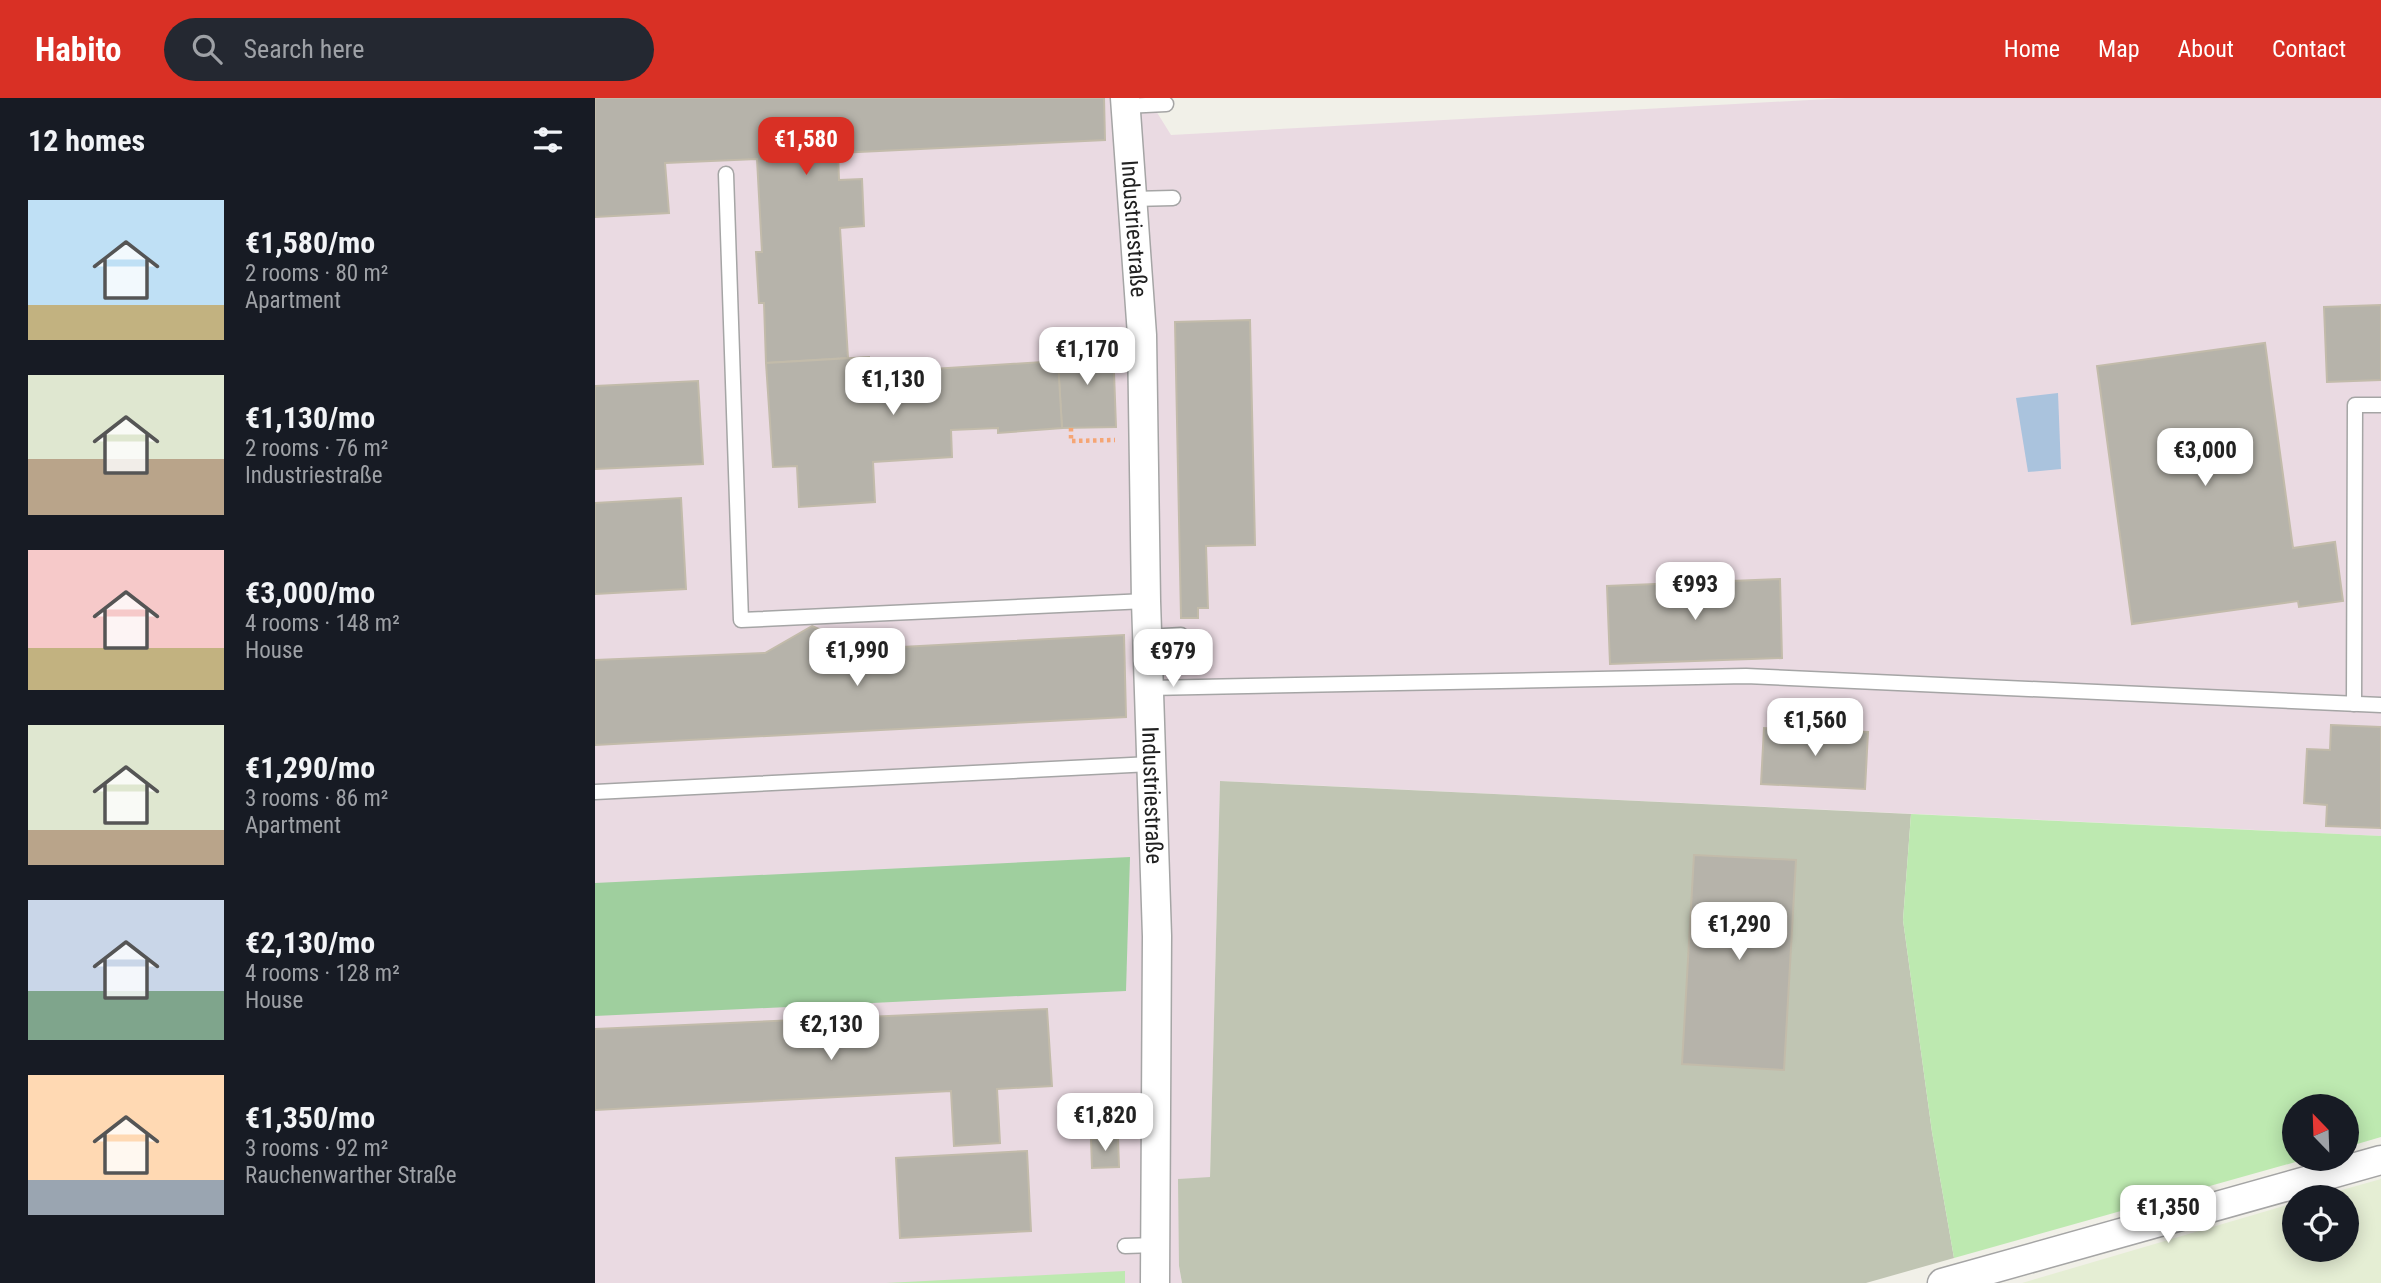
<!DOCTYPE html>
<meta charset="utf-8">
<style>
:root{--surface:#171b24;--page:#242831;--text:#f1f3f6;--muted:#9ea1a6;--accent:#d93025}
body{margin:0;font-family:"Roboto Condensed",sans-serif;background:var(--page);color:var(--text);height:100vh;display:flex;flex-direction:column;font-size:26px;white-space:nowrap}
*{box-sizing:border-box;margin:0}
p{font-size:23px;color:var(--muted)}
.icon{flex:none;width:38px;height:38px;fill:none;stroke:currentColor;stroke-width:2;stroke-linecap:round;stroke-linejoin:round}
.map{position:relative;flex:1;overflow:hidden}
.sheet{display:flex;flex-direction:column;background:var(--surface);width:595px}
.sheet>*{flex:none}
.needle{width:46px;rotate:337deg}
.tools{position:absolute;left:1687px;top:996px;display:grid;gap:14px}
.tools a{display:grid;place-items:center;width:77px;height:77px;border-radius:50%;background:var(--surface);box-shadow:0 4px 18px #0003;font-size:35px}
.price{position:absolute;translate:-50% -60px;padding:0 16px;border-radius:14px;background:#fff;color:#222;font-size:23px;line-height:46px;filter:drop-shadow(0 2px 4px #0008)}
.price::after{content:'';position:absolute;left:50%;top:42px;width:21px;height:16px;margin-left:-10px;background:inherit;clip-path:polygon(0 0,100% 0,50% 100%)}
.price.current{background:var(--accent);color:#fff}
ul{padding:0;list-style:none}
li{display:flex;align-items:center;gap:21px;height:175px;padding:0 28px}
li span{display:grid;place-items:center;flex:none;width:196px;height:140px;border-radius:0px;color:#555}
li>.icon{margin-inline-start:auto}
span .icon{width:84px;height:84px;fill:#fffc;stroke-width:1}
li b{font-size:30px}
h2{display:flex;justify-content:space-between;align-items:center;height:84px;padding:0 28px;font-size:30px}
header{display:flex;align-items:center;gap:42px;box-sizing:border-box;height:98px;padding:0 35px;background:var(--accent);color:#fff}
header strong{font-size:33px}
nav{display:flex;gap:38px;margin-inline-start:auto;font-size:24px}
.search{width:490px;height:63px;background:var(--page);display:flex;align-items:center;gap:18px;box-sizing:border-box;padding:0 24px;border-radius:38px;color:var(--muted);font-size:26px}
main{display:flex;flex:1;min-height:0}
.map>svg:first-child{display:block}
</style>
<header>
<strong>Habito</strong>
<div class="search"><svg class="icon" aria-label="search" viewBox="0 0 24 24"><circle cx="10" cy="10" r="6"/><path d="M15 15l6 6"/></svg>Search here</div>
<nav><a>Home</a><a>Map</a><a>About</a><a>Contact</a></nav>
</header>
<main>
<section class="sheet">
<h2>12 homes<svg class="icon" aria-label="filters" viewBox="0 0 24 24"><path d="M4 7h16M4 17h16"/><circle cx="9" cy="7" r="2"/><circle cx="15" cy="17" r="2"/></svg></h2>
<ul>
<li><span style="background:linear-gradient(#bfe0f5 75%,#c2b280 0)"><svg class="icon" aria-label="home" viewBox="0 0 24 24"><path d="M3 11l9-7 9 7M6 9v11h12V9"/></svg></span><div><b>€1,580/mo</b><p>2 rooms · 80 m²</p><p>Apartment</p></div></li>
<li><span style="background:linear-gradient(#dfe7d0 60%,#b9a48a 0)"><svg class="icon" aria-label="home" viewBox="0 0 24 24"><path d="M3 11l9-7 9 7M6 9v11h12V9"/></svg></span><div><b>€1,130/mo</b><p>2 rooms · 76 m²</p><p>Industriestraße</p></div></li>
<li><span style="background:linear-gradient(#f6c9c9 70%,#c2b280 0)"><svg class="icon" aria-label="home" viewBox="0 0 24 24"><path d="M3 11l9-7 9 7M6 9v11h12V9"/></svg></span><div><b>€3,000/mo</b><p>4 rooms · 148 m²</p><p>House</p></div></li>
<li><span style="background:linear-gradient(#dfe7d0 75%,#b9a48a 0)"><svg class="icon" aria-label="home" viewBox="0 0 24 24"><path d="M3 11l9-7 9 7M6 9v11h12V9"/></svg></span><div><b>€1,290/mo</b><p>3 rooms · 86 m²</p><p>Apartment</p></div></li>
<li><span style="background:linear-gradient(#c9d6e8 65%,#7fa58c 0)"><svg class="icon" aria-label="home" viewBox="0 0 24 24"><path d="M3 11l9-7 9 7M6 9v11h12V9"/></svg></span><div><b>€2,130/mo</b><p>4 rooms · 128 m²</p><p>House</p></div></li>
<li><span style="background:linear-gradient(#ffd9b3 75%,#9aa5b1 0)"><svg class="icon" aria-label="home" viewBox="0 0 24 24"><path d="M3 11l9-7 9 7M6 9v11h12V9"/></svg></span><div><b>€1,350/mo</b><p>3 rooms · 92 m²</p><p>Rauchenwarther Straße</p></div></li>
</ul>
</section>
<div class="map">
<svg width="1786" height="1185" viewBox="0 0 1786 1185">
<rect width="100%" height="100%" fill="#f1f0e8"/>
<path fill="#eadae2" d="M 0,0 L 553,0 L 576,37 L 1251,0 L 1786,0 L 1786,738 L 625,683 L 615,1080 L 584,1081 L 584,1168 L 587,1185 L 0,1185 Z"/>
<path fill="#c0c5b3" d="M 625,683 L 1316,716 L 1308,822 L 1337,1034 L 1359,1160 L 1271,1185 L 587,1185 L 584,1168 L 583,1081 L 615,1079 Z"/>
<path fill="#e5eed4" d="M 1786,1081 L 1786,1185 L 1427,1185 L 1699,1105 L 1699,1152 L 1752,1152 L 1752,1099 L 1722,1099 Z"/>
<g fill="#bde9b0">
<path d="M 1316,716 L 1786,738 L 1786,1039 L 1752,1049 L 1752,1008 L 1699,1008 L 1699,1060 L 1711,1061 L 1359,1160 L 1337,1034 L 1308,822 Z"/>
<path d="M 530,1173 L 530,1185 L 291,1185 Z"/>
</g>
<path fill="#9fcf9e" d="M 535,759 L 531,893 L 0,918 L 0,785 Z"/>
<path fill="#aac3dd" d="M 1463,295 L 1466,371 L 1433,374 L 1421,300 Z"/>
<g fill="#b6b3aa" stroke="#c2bbaa" stroke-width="2">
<path d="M 0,0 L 509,0 L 510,42 L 243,55 L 244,82 L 267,81 L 269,128 L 245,130 L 253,260 L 171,265 L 169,205 L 164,205 L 161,154 L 167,154 L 162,61 L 70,65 L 74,115 L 0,119 Z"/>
<path d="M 1786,207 L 1786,282 L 1732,284 L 1729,209 Z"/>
<path d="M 655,222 L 660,447 L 611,448 L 613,510 L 603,510 L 603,520 L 586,520 L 580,224 Z"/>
<path d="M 1670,245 L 1698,450 L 1740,444 L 1748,503 L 1704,509 L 1703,503 L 1537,526 L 1502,268 Z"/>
<path d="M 518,247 L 521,329 L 467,330 L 462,250 Z"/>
<path d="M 274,259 L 275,275 L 463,263 L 467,330 L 403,335 L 403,330 L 356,332 L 357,359 L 278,364 L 280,404 L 204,409 L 202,368 L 178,369 L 171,265 Z"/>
<path d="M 103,283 L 108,366 L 0,371 L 0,288 Z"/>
<path d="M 86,400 L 91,491 L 0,496 L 0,405 Z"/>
<path d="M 1185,481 L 1187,560 L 1015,566 L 1012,488 Z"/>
<path d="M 217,528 L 269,551 L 529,537 L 531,619 L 0,647 L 0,562 L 170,555 Z"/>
<path d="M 1223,627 L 1239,627 L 1244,633 L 1273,634 L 1270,691 L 1166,686 L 1169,630 L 1218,633 Z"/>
<path d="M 1736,627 L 1786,629 L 1786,730 L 1731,728 L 1732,707 L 1709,705 L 1712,651 L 1735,652 Z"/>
<path d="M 1099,757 L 1201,762 L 1189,972 L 1087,966 Z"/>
<path d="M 452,911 L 457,988 L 402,991 L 405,1045 L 359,1048 L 356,993 L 0,1012 L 0,931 Z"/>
<path d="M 523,1040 L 524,1069 L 497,1070 L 496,1041 Z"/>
<path d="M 432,1053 L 436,1133 L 305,1140 L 301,1060 Z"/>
</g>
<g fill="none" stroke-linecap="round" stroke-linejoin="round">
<defs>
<g id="lane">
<path d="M 530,8 L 571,6"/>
<path d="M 131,76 L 146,522 L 551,503"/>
<path d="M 537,101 L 578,100"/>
<path d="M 552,539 L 586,537"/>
<path d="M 554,590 L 1151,578 L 1786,607"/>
<path d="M 1759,606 L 1760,307 L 1786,307"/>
<path d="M 0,694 L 556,666"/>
<path d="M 531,1009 L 561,1008"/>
<path d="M 530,1148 L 560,1147"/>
</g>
<g id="street">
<path id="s1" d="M 530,0 L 547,237 L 551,503 L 562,838 L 560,1185"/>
<path d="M 1347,1185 L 1786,1062"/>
</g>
</defs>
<use href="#lane" stroke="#a5a5a5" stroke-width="17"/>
<use href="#street" stroke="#a5a5a5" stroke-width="31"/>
<path stroke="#f5a574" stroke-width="4.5" stroke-dasharray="3.5 3.5" stroke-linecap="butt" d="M 476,330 L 476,343 L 520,342"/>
<use href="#lane" stroke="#fff" stroke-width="14"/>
<use href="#street" stroke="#fff" stroke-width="28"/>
</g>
<g text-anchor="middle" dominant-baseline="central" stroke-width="7" stroke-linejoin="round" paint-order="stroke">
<g font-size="23" fill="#212121" stroke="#fff">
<text stroke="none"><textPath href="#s1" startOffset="131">Industriestraße</textPath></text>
<text stroke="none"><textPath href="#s1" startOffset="698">Industriestraße</textPath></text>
</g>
</g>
</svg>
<div class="tools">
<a><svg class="needle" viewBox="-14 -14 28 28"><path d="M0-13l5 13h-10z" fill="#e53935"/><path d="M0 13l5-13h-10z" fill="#9ea1a6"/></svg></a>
<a><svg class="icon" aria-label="locate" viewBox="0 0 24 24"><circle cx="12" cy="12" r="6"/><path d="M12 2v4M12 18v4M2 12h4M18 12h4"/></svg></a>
</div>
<b class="price current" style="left:211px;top:79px">€1,580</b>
<b class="price" style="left:492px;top:289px">€1,170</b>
<b class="price" style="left:298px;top:319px">€1,130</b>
<b class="price" style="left:1610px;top:390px">€3,000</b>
<b class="price" style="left:1100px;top:524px">€993</b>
<b class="price" style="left:262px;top:590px">€1,990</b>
<b class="price" style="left:578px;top:591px">€979</b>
<b class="price" style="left:1220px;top:660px">€1,560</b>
<b class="price" style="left:1144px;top:864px">€1,290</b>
<b class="price" style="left:236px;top:964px">€2,130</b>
<b class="price" style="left:510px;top:1055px">€1,820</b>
<b class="price" style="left:1573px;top:1147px">€1,350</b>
</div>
</main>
